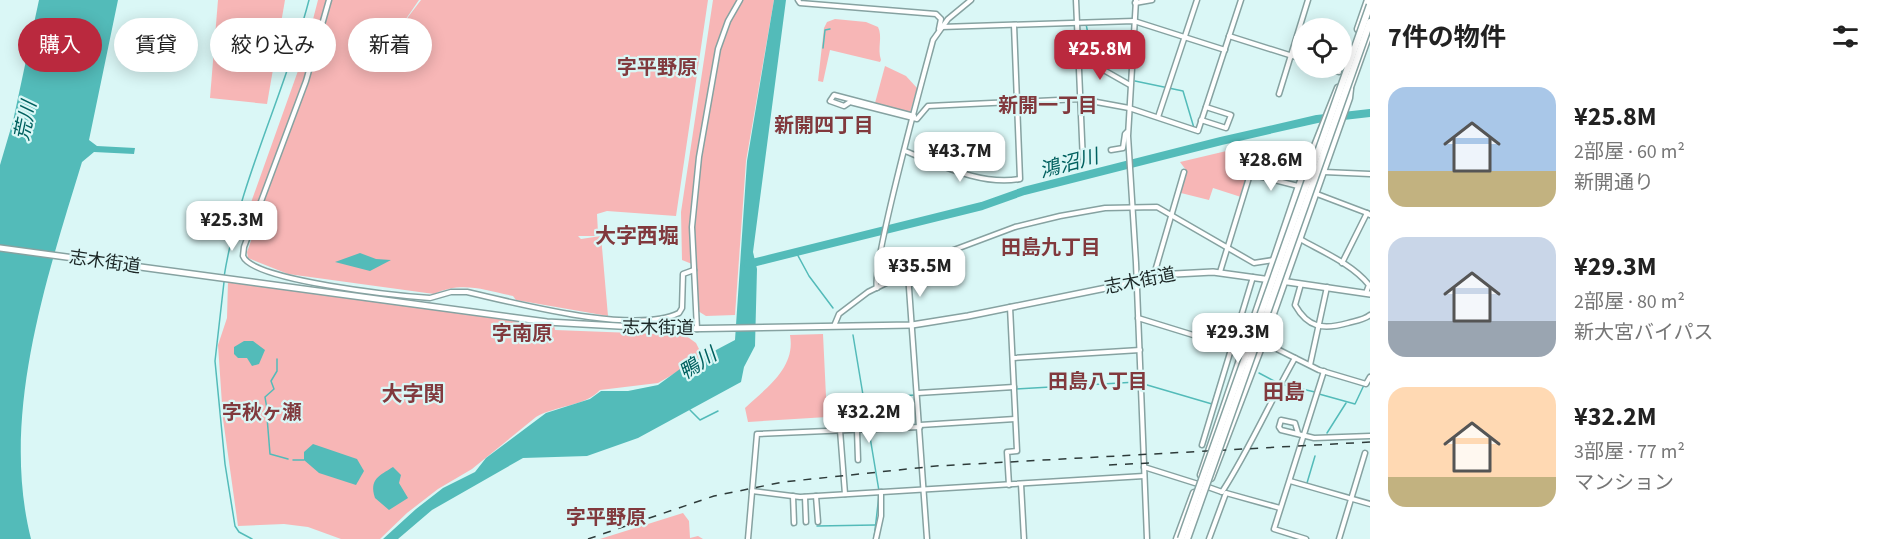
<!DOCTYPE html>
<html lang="ja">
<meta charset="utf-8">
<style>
:root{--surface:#fff;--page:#f2f2f2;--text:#222;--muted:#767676;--accent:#ba293e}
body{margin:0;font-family:"Source Sans 3","Noto Sans JP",sans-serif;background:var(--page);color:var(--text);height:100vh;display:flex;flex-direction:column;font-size:22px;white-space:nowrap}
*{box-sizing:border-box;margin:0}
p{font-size:20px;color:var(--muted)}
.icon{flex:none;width:33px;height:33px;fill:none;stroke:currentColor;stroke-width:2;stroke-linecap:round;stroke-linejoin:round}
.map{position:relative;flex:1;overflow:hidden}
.drawer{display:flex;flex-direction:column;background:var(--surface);width:510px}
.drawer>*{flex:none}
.banner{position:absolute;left:18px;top:18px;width:570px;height:54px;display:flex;gap:12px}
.tools{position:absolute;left:1292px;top:18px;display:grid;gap:12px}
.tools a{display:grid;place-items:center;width:60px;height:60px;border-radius:50%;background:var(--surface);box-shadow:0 3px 15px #0003;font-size:30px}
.price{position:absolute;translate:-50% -51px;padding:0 14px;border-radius:12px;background:#fff;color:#222;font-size:20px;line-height:39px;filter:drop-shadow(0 2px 3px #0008)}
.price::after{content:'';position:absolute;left:50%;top:36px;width:18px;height:14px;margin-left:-9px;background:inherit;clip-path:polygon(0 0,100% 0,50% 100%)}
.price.selected{background:var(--accent);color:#fff}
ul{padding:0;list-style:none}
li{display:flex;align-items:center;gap:18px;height:150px;padding:0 18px}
li span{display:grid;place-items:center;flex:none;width:168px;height:120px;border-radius:18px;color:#555}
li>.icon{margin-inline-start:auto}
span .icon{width:72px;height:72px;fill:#fffc;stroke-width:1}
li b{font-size:26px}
h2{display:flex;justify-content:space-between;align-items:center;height:72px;padding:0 18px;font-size:26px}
.tag{padding:0 21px;border-radius:27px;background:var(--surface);box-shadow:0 3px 15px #0003;font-size:21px;line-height:54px}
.tag.selected{background:var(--accent);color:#fff}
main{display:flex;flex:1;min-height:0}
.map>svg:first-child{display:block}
</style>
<main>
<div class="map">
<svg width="1370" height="539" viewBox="0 0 1370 539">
<rect width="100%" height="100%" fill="#daf7f6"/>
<g fill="#f7b6b6">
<path d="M 218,0 L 285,0 L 267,104 L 210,98 Z"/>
<path d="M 318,0 L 419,0 L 399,29 L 421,0 L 708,0 L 676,216 L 607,211 L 597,214 L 598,233 L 594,236 L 578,236 L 581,239 L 601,236 L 608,316 L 516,300 L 513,296 C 484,290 462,281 434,294 L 288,274 L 248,258 L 247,252 L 260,216 L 248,211 L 304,54 Z"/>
<path d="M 713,0 L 774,0 L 746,161 L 735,315 L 706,316 L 698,311 L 697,266 L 682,260 L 681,212 Z"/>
<path d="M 835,19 L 866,22 L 878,27 C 883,37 877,48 881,60 L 880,62 L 830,50 L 823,82 L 818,81 L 824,28 L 827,22 Z"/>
<path d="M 885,66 L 906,76 L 917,88 L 910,113 L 875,103 Z"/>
<path d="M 1256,144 L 1241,197 L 1213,188 L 1209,200 L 1181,193 L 1186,170 L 1180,162 Z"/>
<path d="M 228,281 L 554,325 L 555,330 L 685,335 L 696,343 L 703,357 L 658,383 L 600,390 C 586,406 554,406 536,417 L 472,469 L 438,489 L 407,513 L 380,539 L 341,539 L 308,527 L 284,524 L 238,526 L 223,419 L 218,345 L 227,318 Z"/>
<path d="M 823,334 L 827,417 L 748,422 L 745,408 C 766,388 796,368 790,335 Z"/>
<path d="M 683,513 L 689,521 L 690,538 L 698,536 L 703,539 L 600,539 Z"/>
</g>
<g fill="#53bbb9">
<path d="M 39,0 L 118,0 L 89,140 L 97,146 L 135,148 L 134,154 L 94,152 L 82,162 C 46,280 0,416 31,539 L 0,539 L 0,165 L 13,121 Z"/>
<path d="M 774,0 L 786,0 L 753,252 L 757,269 L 755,346 L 744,367 L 741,382 L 638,438 L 587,456 L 523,458 L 432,510 L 398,539 L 383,539 L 416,509 L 443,488 L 475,472 L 486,458 L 546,413 L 590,399 L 601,391 L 628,391 L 658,385 L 680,369 L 735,340 L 747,161 Z"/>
<path d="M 360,253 L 376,259 L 391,260 L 370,271 L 335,262 Z"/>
<path d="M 244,341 L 253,341 L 265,350 L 259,364 L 252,366 L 247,358 L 238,358 L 234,354 L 234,347 Z"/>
<path d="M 313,444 L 357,459 L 364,471 L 356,485 L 319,473 L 304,460 L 304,452 Z"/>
<path d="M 393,467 L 401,475 L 399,483 L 408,498 L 389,510 L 375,498 C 369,479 379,476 393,467 Z"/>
</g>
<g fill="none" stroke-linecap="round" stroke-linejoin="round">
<g stroke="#53bbb9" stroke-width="1.5">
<path d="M 1086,24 L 1094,63"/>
<path d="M 823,48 L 825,30 L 830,29"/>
<path d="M 1135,81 L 1183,91 L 1194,128"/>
<path d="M 1197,144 L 1198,147"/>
<path d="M 796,252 L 809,276 L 833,308"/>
<path d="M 224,277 C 239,182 285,93 309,0"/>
<path d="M 224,282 L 215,361 L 225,464 L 235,526 L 239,532 L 252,539"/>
<path d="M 853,335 L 879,491"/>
<path d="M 1259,373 L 1280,384 L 1315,392"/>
<path d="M 1319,394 L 1355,404 L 1364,385"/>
<path d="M 864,398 L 1137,382 L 1212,404 L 1229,350"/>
<path d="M 267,409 L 265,397 L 274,389 L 271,381 L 277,371 L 277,359"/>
<path d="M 690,410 L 700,420 L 718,411"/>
<path d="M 267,417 L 270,454 L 288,459"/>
<path d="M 1327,433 L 1346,403"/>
<path d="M 293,460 L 304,460"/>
<path d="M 1307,483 L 1315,456"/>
<path d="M 817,526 L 875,525"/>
<path d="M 874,539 L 879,495"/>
</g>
<path stroke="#53bbb9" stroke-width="8" d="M 748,264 L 982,206 L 1024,191 L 1221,141 L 1317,119 L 1370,113"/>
<defs>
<g id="minor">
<path d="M 329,0 L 306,81 L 244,247 L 243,256 C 252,281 401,296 430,298 L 451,292 L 467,292 C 516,303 634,335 679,313 L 682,308 L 683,274 L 694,270"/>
<path d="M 798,0 L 800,3 L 936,14 L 941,19 L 939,29"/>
<path d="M 1076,0 L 1083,162"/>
<path d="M 1136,0 L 1128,136 L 1136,263 L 1147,539"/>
<path d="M 1135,3 L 1152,0"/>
<path d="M 941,27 L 1134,21 L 1225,50"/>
<path d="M 1229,36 L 1302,59"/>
<path d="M 1079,56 L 1130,85"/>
<path d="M 1327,68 L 1339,72"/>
<path d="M 1279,94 L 1308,0"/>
<path d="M 914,116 L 834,95 L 830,101 L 844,106 L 850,102 L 917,119 L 928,106 L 1080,99 L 1129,108 L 1198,131 L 1241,0"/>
<path d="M 1158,117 L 1197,0"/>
<path d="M 1201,120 L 1226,128 L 1231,115 L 1206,107"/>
<path d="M 1111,150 L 1123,148 L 1125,134 L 1127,132"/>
<path d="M 905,151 C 941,165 981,186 1020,179 L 1014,25"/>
<path d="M 1324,172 L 1370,174"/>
<path d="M 1250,174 L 1298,186"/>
<path d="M 1317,194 L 1367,213"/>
<path d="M 1300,239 C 1323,252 1352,264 1369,285 L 1366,293"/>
<path d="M 1342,263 L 1367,213 L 1370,215"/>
<path d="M 1220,272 L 1259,145"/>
<path d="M 908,274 L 927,539"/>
<path d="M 1153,278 L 1184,172"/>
<path d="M 1301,284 L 1295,305 C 1308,328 1323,330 1348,323 C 1355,321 1364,320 1370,315"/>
<path d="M 877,288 C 870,269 924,74 933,40 L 948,19 L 971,0"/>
<path d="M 1138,318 L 1232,347"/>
<path d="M 834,326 L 839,314 L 868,292 L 951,251 L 1015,227 L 1060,216 L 1105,208 L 1157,207 L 1254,263 L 1273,260"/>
<path d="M 697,329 L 692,227 L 699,157 L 718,49 L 728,21 L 740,0"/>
<path d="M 1263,342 L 1319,370 L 1366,384 L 1370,377"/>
<path d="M 1013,358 L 1140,350"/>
<path d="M 1310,365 L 1327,287"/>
<path d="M 918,393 L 1014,387"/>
<path d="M 920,425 L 1015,419"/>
<path d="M 840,430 L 845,494"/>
<path d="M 857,430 L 858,460"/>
<path d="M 1298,433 L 1295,423 L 1281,420 L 1279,427 L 1281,430 L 1314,438 L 1370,436"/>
<path d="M 1202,445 L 1253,277"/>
<path d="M 1144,467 L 1198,484"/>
<path d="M 1290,481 L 1370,504"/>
<path d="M 1021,484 L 1024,539"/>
<path d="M 1009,485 L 1007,452 L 1017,451 L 1010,307"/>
<path d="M 1208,487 L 1222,492"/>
<path d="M 752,491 L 800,497 L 1144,476"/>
<path d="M 1222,492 C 1249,450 1270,402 1295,358"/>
<path d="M 793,496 L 794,523"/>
<path d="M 816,496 L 818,522"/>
<path d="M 805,497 L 806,522"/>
<path d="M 748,539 L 757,434 L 920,427"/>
<path d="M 876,539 L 881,516 L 881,492"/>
<path d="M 1209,539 L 1226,493 L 1280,508"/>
<path d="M 1306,539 L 1274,529 L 1324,371"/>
<path d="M 1339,539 L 1365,453"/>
</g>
<g id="major">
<path d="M 0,248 L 547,322 L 672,329 L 912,325 L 968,316 L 1175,274 L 1213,272 L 1271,280"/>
<path d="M 1281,281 L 1370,294"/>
</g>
<g id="highway">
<path d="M 1358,29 L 1368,0"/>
<path d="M 1348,93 L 1370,31"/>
<path d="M 1201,475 L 1299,186 L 1338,88"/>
<path d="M 1211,478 L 1263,342 L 1349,98 L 1350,89"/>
<path d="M 1177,539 L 1194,493"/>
</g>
</defs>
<use href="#minor" stroke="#86a2a1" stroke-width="7"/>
<use href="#major" stroke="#86a2a1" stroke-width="8"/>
<use href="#highway" stroke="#86a2a1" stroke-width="9"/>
<use href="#minor" stroke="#fff" stroke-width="4"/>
<use href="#major" stroke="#fff" stroke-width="5"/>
<use href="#highway" stroke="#fff" stroke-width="6"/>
<g stroke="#2e3b3a" stroke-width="1.5" stroke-dasharray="8 8" stroke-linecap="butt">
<path d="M 1109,465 L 1151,463"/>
<path d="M 588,539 L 714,496 L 783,482 L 936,466 L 1370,442"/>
</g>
<defs>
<g id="highway-bridge">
<path d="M 1181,539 L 1370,5"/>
<path d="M 1187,539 L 1370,22"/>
</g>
</defs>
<use href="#highway-bridge" stroke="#86a2a1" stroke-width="9" stroke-linecap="butt"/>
<use href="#highway-bridge" stroke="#fff" stroke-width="6"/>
</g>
<g text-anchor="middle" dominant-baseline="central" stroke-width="4.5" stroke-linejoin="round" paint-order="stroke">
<g font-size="18" fill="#1b2625" stroke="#daf7f6">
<text transform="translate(105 262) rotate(8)">志木街道</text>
<text transform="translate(1140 281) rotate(-11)">志木街道</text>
<text transform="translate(658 328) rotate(1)">志木街道</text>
</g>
<g font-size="20" font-weight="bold" fill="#81393d" stroke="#daf7f6">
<text x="657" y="68">字平野原</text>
<text x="1048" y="106">新開一丁目</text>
<text x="824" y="126">新開四丁目</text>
<text x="1051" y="248">田島九丁目</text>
<text x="522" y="334">字南原</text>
<text x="1098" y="382">田島八丁目</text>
<text x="262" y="413">字秋ヶ瀬</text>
<text x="606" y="518">字平野原</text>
</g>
<g font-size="20" font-style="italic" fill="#01605f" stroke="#daf7f6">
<text transform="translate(26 121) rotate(-78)">荒川</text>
<text transform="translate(1069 164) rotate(-15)">鴻沼川</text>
<text transform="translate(698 364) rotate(-33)">鴨川</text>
</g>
<g font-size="21" font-weight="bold" fill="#81393d" stroke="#daf7f6">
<text x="637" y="236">大字西堀</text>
<text x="1284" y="392">田島</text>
<text x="413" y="394">大字関</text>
</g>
</g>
</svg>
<div class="tools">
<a><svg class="icon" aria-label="locate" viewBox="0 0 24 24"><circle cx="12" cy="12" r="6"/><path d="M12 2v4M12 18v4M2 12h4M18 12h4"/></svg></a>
</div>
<b class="price selected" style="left:1100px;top:81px">¥25.8M</b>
<b class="price" style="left:960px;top:183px">¥43.7M</b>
<b class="price" style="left:1271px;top:192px">¥28.6M</b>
<b class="price" style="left:232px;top:252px">¥25.3M</b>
<b class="price" style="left:920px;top:298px">¥35.5M</b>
<b class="price" style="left:1238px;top:364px">¥29.3M</b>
<b class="price" style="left:869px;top:444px">¥32.2M</b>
<div class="banner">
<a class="tag selected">購入</a>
<a class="tag">賃貸</a>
<a class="tag">絞り込み</a>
<a class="tag">新着</a>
</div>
</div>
<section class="drawer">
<h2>7件の物件<svg class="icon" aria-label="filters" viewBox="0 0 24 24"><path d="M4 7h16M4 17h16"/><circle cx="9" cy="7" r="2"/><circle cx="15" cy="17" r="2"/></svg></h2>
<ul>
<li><span style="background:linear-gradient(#a9c7e8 70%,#c2b280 0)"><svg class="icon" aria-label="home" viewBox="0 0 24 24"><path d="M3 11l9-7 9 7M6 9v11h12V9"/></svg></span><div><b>¥25.8M</b><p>2部屋 · 60 m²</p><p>新開通り</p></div></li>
<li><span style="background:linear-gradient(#c9d6e8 70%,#9aa5b1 0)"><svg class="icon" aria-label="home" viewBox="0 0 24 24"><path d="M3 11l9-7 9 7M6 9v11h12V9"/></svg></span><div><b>¥29.3M</b><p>2部屋 · 80 m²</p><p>新大宮バイパス</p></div></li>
<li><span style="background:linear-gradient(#ffd9b3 75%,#c2b280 0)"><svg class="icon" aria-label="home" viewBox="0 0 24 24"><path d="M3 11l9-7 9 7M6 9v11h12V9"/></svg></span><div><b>¥32.2M</b><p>3部屋 · 77 m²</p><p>マンション</p></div></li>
</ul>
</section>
</main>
